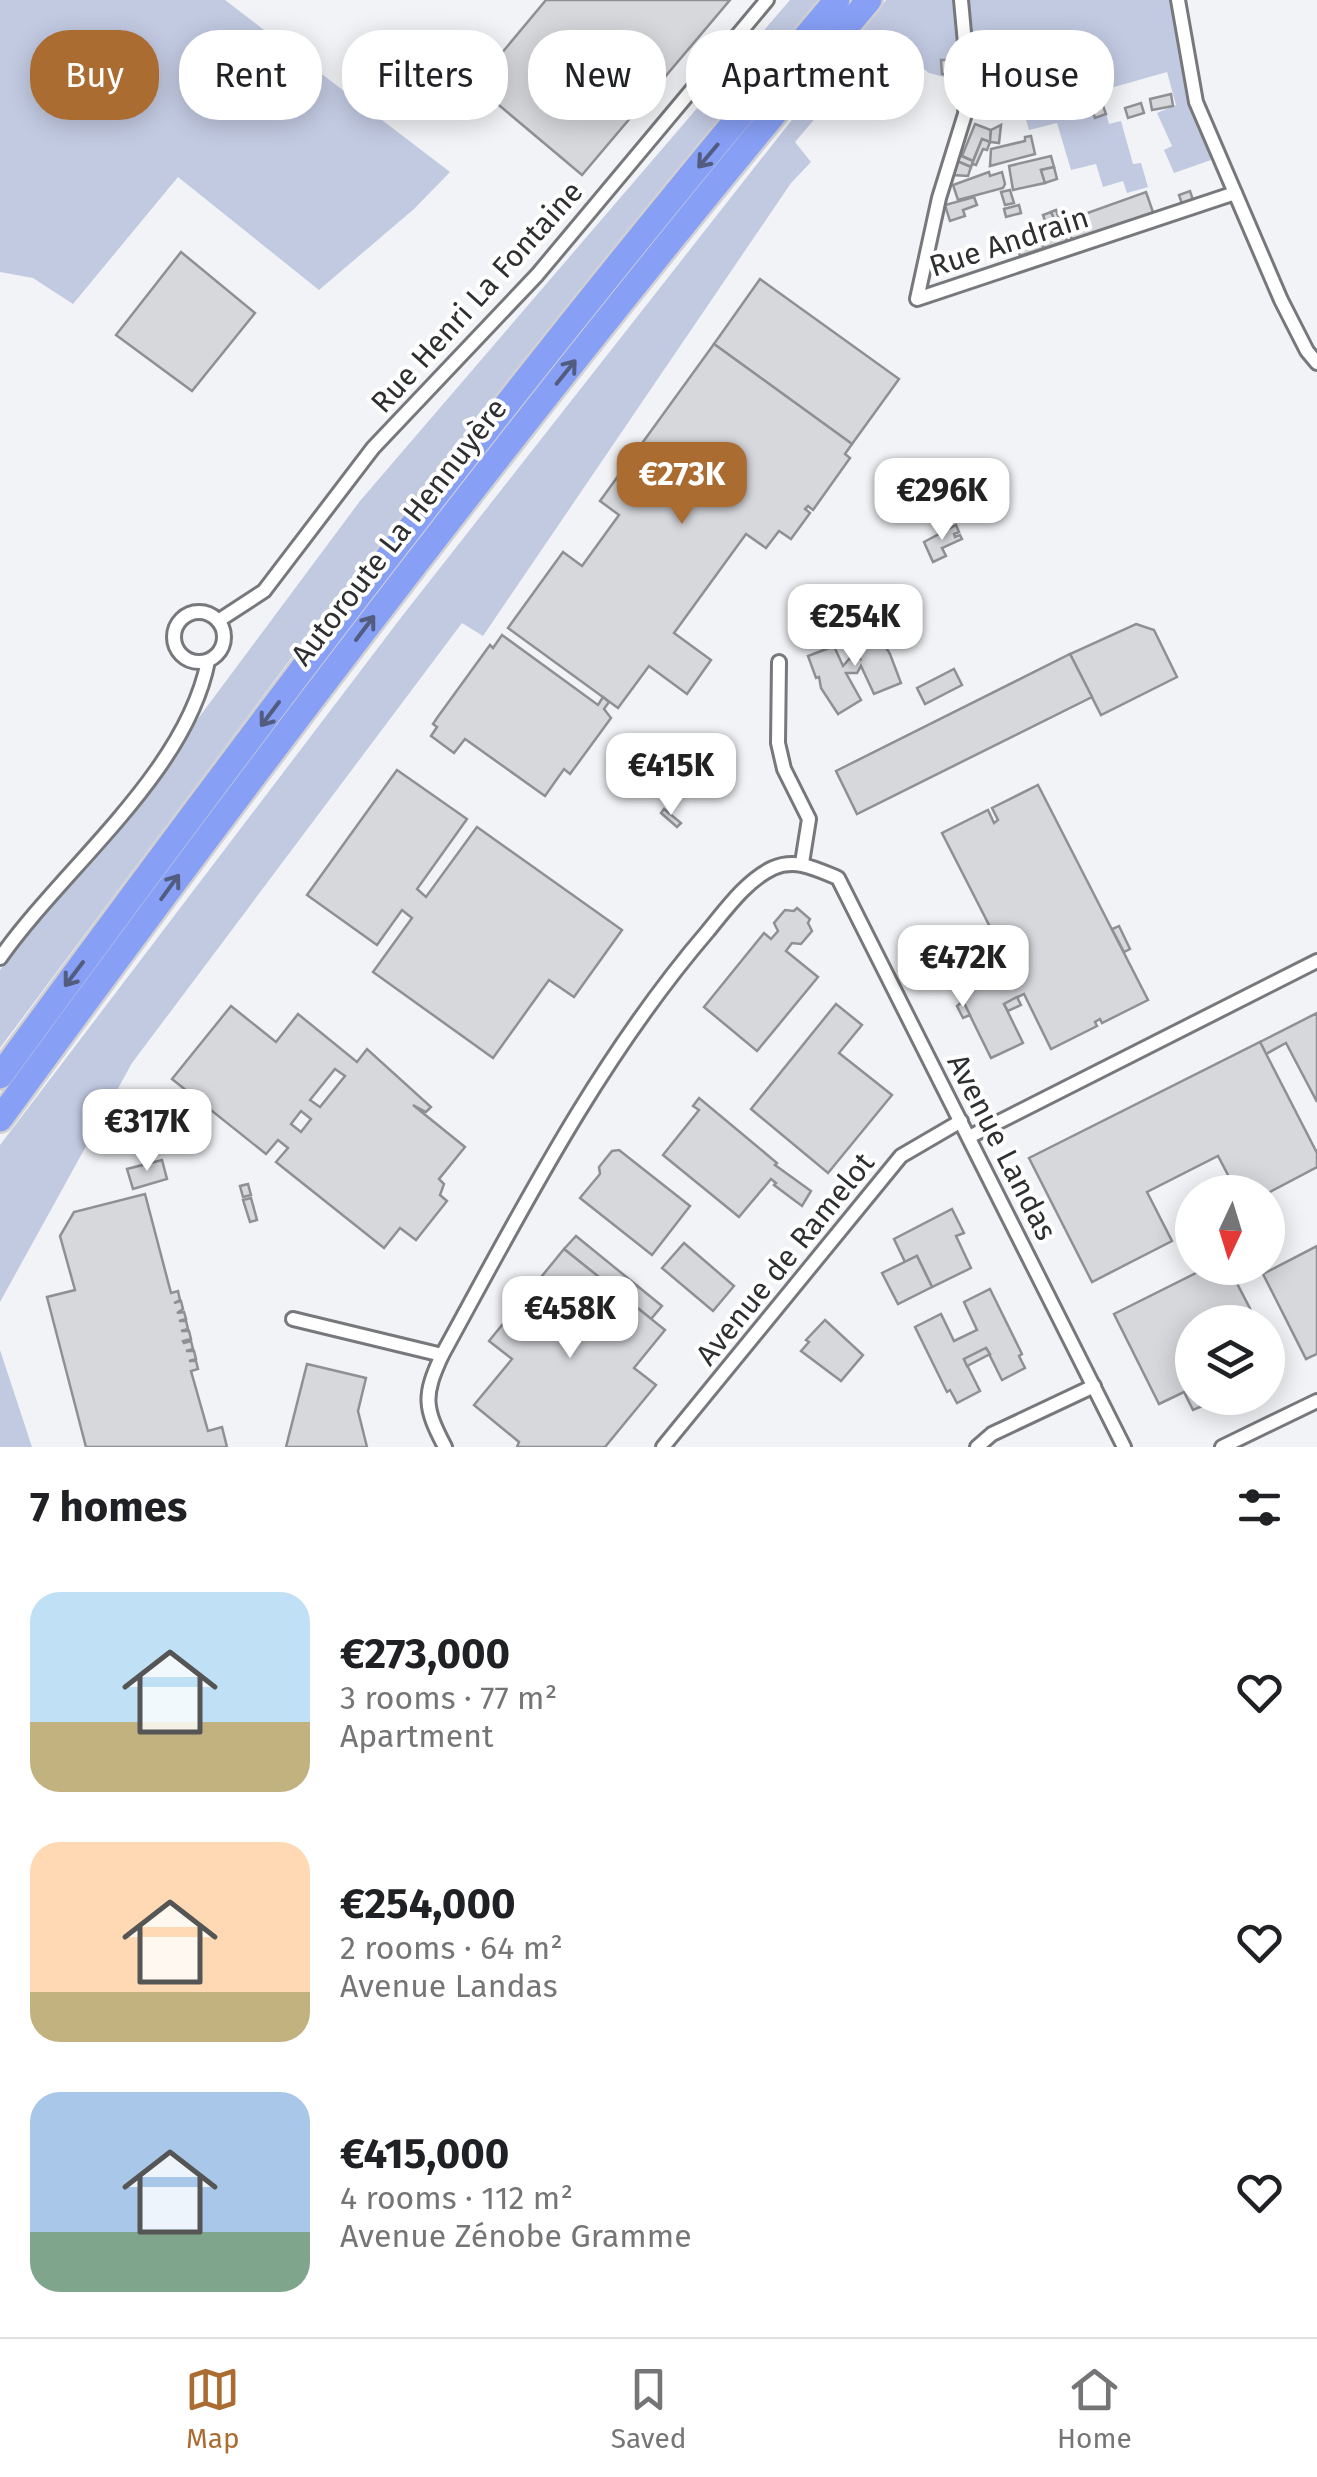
<!DOCTYPE html>
<meta charset="utf-8">
<style>
:root{--surface:#fff;--page:#f2f2f2;--text:#202124;--muted:#757577;--line:#e0e0e0;--accent:#ab6c32}
body{margin:0;font-family:"Fira Sans",sans-serif;background:var(--page);color:var(--text);height:100vh;display:flex;flex-direction:column;font-size:38px;white-space:nowrap}
*{box-sizing:border-box;margin:0}
p{font-size:32px;color:var(--muted)}
.icon{flex:none;width:55px;height:55px;fill:none;stroke:currentColor;stroke-width:2;stroke-linecap:round;stroke-linejoin:round}
.map{position:relative;height:1447px;overflow:hidden}
.panel{display:flex;flex-direction:column;background:var(--surface);flex:1}
.panel>*{flex:none}
.top-card{position:absolute;left:30px;top:30px;width:1258px;height:90px;display:flex;gap:20px}
.needle{width:65px;rotate:184deg}
.fabs{position:absolute;left:1175px;top:1175px;display:grid;gap:20px}
.fabs a{display:grid;place-items:center;width:110px;height:110px;border-radius:50%;background:var(--surface);box-shadow:0 5px 25px #0003;font-size:50px}
.price{position:absolute;translate:-50% -85px;padding:0 22px;border-radius:20px;background:#fff;color:#222;font-size:32px;line-height:65px;filter:drop-shadow(0 2px 5px #0008)}
.price::after{content:'';position:absolute;left:50%;top:60px;width:30px;height:22px;margin-left:-15px;background:inherit;clip-path:polygon(0 0,100% 0,50% 100%)}
.price.current{background:var(--accent);color:#fff}
ul{padding:0;list-style:none}
li{display:flex;align-items:center;gap:30px;height:250px;padding:0 30px}
li span{display:grid;place-items:center;flex:none;width:280px;height:200px;border-radius:30px;color:#555}
li>.icon{margin-inline-start:auto}
span .icon{width:120px;height:120px;fill:#fffc;stroke-width:1}
li b{font-size:42px}
h2{display:flex;justify-content:space-between;align-items:center;height:120px;padding:0 30px;font-size:42px}
.chip{padding:0 35px;border-radius:40px;background:var(--surface);box-shadow:0 5px 25px #0003;font-size:35px;line-height:90px}
.chip.current{background:var(--accent);color:#fff}
.tab-bar{display:flex;justify-content:space-around;align-items:center;height:140px;border-top:2px solid var(--line);background:var(--surface);font-size:28px;color:var(--muted)}
.tab-bar a{display:grid;justify-items:center;gap:5px}
.tab-bar .current{color:var(--accent)}
.map>svg:first-child{display:block}
</style>
<div class="map">
<svg width="1317" height="1447" viewBox="0 0 1317 1447">
<rect width="100%" height="100%" fill="#f1f3f6"/>
<g fill="#c2cae2">
<path d="M 0,0 L 225,0 L 450,172 L 414,209 L 319,290 L 178,177 L 73,304 L 33,278 L 0,272 Z"/>
<path d="M 790,0 L 822,0 L 457,445 L 295,653 L 0,1048 L 0,970 L 8,958 L 159,771 L 360,501 Z"/>
<path d="M 886,0 L 955,0 L 963,82 L 929,73 L 884,38 L 795,142 L 811,162 L 791,183 L 483,636 L 462,623 L 132,1063 L 0,1302 L 0,1145 L 403,615 Z"/>
<path d="M 964,0 L 1170,0 C 1179,56 1191,107 1211,160 L 1174,173 L 1164,150 L 1172,146 L 1157,113 L 1176,105 L 1167,72 L 1100,91 L 1109,124 L 1121,121 L 1133,164 L 1141,163 L 1148,187 L 1127,193 L 1123,181 L 1103,187 L 1096,164 L 1071,170 L 1057,123 L 1029,130 L 1018,92 L 1047,88 L 1034,48 L 971,67 Z"/>
<path d="M 0,1350 L 32,1447 L 0,1447 Z"/>
</g>
<g fill="#d7d8dc" stroke="#8f9094" stroke-width="2.5" fill-rule="evenodd">
<path d="M 546,0 L 730,0 L 582,175 L 475,85 Z"/>
<path d="M 1034,58 L 1040,87 L 1026,90 L 1020,61 Z"/>
<path d="M 941,60 L 955,60 L 955,74 L 942,74 Z"/>
<path d="M 1002,61 L 1005,73 L 993,76 L 990,64 Z"/>
<path d="M 1171,94 L 1173,106 L 1152,110 L 1150,99 Z"/>
<path d="M 1102,103 L 1106,114 L 1095,118 L 1091,107 Z"/>
<path d="M 1141,103 L 1144,113 L 1128,118 L 1125,108 Z"/>
<path d="M 975,124 L 991,130 L 990,142 L 982,139 L 973,161 L 962,156 Z"/>
<path d="M 1001,125 L 999,143 L 990,142 L 991,130 Z"/>
<path d="M 1031,136 L 1035,154 L 990,166 L 991,149 L 1025,141 L 1025,137 Z"/>
<path d="M 982,139 L 990,142 L 987,150 L 983,149 L 976,165 L 972,164 Z"/>
<path d="M 959,155 L 973,161 L 971,167 L 957,161 Z"/>
<path d="M 1051,156 L 1054,167 L 1041,170 L 1045,183 L 1013,190 L 1009,166 Z"/>
<path d="M 957,161 L 971,167 L 968,176 L 953,175 Z"/>
<path d="M 1054,167 L 1057,179 L 1045,183 L 1041,170 Z"/>
<path d="M 989,172 L 990,176 L 1002,172 L 1005,184 L 1003,188 L 958,200 L 953,185 Z"/>
<path d="M 1010,190 L 1014,203 L 1005,205 L 1001,192 Z"/>
<path d="M 1190,191 L 1193,200 L 1182,204 L 1179,195 Z"/>
<path d="M 1146,192 L 1154,215 L 1073,242 L 1065,221 Z"/>
<path d="M 974,197 L 977,205 L 963,210 L 965,216 L 950,221 L 945,205 Z"/>
<path d="M 1019,205 L 1021,213 L 1006,217 L 1004,209 Z"/>
<path d="M 1056,210 L 1063,230 L 1050,233 L 1046,222 L 1054,219 L 1051,212 Z"/>
<path d="M 1051,212 L 1054,219 L 1046,222 L 1050,233 L 1039,237 L 1044,248 L 1020,256 L 1015,239 L 1038,234 L 1036,227 L 1046,224 L 1043,215 Z"/>
<path d="M 1063,230 L 1067,241 L 1044,248 L 1039,237 Z"/>
<path d="M 181,252 L 255,313 L 192,391 L 116,335 Z"/>
<path d="M 760,279 L 899,379 L 852,444 L 714,344 Z"/>
<path d="M 714,344 L 852,444 L 845,454 L 850,458 L 813,510 L 808,506 L 805,509 L 810,513 L 791,539 L 779,531 L 766,548 L 746,534 L 674,633 L 711,660 L 687,694 L 649,666 L 618,708 L 508,628 L 563,552 L 582,566 L 619,515 L 600,501 L 632,457 L 651,471 L 653,467 L 635,453 Z"/>
<path d="M 956,525 L 959,532 L 954,534 L 955,537 L 960,535 L 962,539 L 942,548 L 946,556 L 933,562 L 924,542 Z"/>
<path d="M 872,624 L 890,654 L 901,683 L 874,694 L 861,666 L 857,673 L 846,673 L 861,700 L 838,714 L 821,688 L 819,677 L 816,678 L 808,656 L 834,646 L 843,666 L 850,658 L 860,659 L 848,639 Z"/>
<path d="M 1136,624 L 1154,630 L 1177,677 L 1101,715 L 1070,654 Z"/>
<path d="M 502,635 L 598,705 L 603,697 L 609,702 L 604,709 L 611,718 L 570,774 L 564,769 L 545,796 L 465,739 L 454,753 L 431,736 L 437,727 L 433,724 L 437,718 L 490,645 L 493,648 Z"/>
<path d="M 1070,654 L 1092,697 L 857,814 L 836,771 Z"/>
<path d="M 954,669 L 962,685 L 925,704 L 917,688 Z"/>
<path d="M 397,770 L 467,819 L 417,889 L 426,897 L 477,827 L 622,930 L 574,997 L 549,980 L 493,1058 L 373,972 L 412,918 L 402,910 L 377,945 L 307,895 Z"/>
<path d="M 1038,785 L 1148,1000 L 1102,1023 L 1100,1019 L 1095,1022 L 1097,1026 L 1051,1049 L 1024,994 L 1004,1004 L 1023,1043 L 991,1058 L 951,977 L 983,962 L 991,978 L 1011,968 L 942,833 L 988,810 L 994,823 L 998,820 L 992,808 Z"/>
<path d="M 664,809 L 681,823 L 677,827 L 661,813 Z"/>
<path d="M 797,908 L 810,919 L 808,923 L 812,931 L 801,944 L 792,943 L 786,951 L 818,977 L 757,1051 L 704,1007 L 764,933 L 771,939 L 778,931 L 774,923 L 785,910 L 794,911 Z"/>
<path d="M 1119,926 L 1130,949 L 1124,952 L 1112,929 Z"/>
<path d="M 1017,997 L 1021,1005 L 1008,1011 L 1004,1004 Z"/>
<path d="M 963,1001 L 970,1015 L 963,1018 L 957,1006 Z"/>
<path d="M 836,1004 L 862,1025 L 839,1053 L 892,1095 L 828,1173 L 751,1109 Z"/>
<path d="M 231,1006 L 276,1042 L 298,1014 L 357,1062 L 367,1049 L 431,1107 L 426,1112 L 413,1105 L 465,1147 L 439,1179 L 444,1184 L 440,1195 L 447,1201 L 416,1240 L 400,1228 L 384,1248 L 276,1162 L 288,1148 L 278,1140 L 266,1154 L 172,1079 ZM 335,1069 L 345,1076 L 320,1107 L 310,1100 ZM 301,1111 L 311,1119 L 301,1132 L 291,1124 Z"/>
<path d="M 1317,1013 L 1317,1102 L 1286,1043 L 1266,1054 L 1260,1042 Z"/>
<path d="M 1260,1042 L 1317,1153 L 1317,1167 L 1268,1193 L 1237,1192 L 1218,1156 L 1147,1192 L 1172,1241 L 1092,1282 L 1029,1158 Z"/>
<path d="M 699,1098 L 777,1163 L 775,1165 L 811,1191 L 802,1206 L 774,1185 L 776,1183 L 771,1179 L 739,1217 L 663,1155 L 699,1110 L 693,1106 Z"/>
<path d="M 619,1150 L 690,1206 L 652,1255 L 580,1198 L 600,1174 L 599,1167 L 612,1151 Z"/>
<path d="M 162,1160 L 167,1179 L 133,1189 L 127,1169 Z"/>
<path d="M 248,1184 L 251,1195 L 243,1197 L 240,1186 Z"/>
<path d="M 145,1194 L 171,1293 L 178,1291 L 180,1300 L 174,1303 L 181,1301 L 183,1309 L 177,1313 L 184,1312 L 186,1319 L 179,1321 L 186,1321 L 188,1329 L 181,1331 L 189,1331 L 191,1339 L 183,1341 L 184,1343 L 191,1341 L 193,1349 L 186,1351 L 194,1351 L 196,1359 L 189,1361 L 196,1361 L 198,1369 L 191,1371 L 208,1431 L 222,1427 L 227,1447 L 86,1447 L 47,1297 L 75,1290 L 60,1236 L 74,1212 Z"/>
<path d="M 251,1198 L 257,1220 L 250,1222 L 243,1200 Z"/>
<path d="M 952,1209 L 964,1233 L 956,1236 L 971,1268 L 932,1287 L 917,1256 L 905,1262 L 894,1239 Z"/>
<path d="M 576,1236 L 662,1306 L 651,1319 L 564,1249 Z"/>
<path d="M 684,1243 L 734,1286 L 713,1311 L 662,1268 Z"/>
<path d="M 1317,1246 L 1317,1354 L 1306,1359 L 1263,1274 Z"/>
<path d="M 564,1249 L 665,1330 L 634,1368 L 656,1385 L 605,1447 L 517,1447 L 519,1442 L 474,1405 L 512,1359 L 489,1341 Z"/>
<path d="M 917,1256 L 932,1287 L 898,1304 L 882,1273 Z"/>
<path d="M 1206,1268 L 1229,1268 L 1257,1322 L 1192,1322 L 1192,1398 L 1219,1399 L 1193,1410 L 1184,1392 L 1159,1404 L 1114,1314 Z"/>
<path d="M 990,1289 L 1022,1354 L 1019,1356 L 1025,1368 L 1002,1380 L 986,1348 L 964,1359 L 980,1391 L 957,1403 L 950,1390 L 947,1392 L 915,1327 L 941,1314 L 954,1341 L 977,1330 L 964,1302 Z"/>
<path d="M 825,1320 L 863,1355 L 841,1381 L 801,1351 L 809,1342 L 806,1340 Z"/>
<path d="M 986,1348 L 990,1354 L 967,1366 L 964,1359 Z"/>
<path d="M 307,1364 L 366,1378 L 358,1411 L 367,1447 L 286,1447 Z"/>
</g>
<g fill="none" stroke-linecap="round" stroke-linejoin="round">
<defs>
<g id="street">
<path d="M 961,0 L 968,76 L 965,114 L 939,198 L 917,299 L 1235,193"/>
<path d="M 1178,0 L 1196,102 L 1281,300 L 1307,351 L 1317,363"/>
<circle cx="199" cy="637" r="25"/>
<path d="M 218,621 L 264,591 L 373,448 L 537,275 L 767,0"/>
<path d="M 779,662 L 778,743 L 784,769 L 809,819 L 802,863"/>
<path d="M 0,958 C 65,866 186,773 208,661"/>
<path d="M 969,1137 L 1317,961"/>
<path d="M 293,1319 L 442,1355"/>
<path d="M 445,1447 C 424,1407 423,1396 442,1355 C 522,1209 599,1058 708,931 C 726,909 747,880 773,868 C 796,858 816,869 838,878 L 1124,1447"/>
<path d="M 663,1447 L 901,1156 L 961,1121"/>
<path d="M 977,1447 L 992,1434 L 1094,1386"/>
<path d="M 1222,1447 L 1317,1401"/>
</g>
<g id="highway">
<path d="M 0,1076 C 268,709 543,346 837,0"/>
<path d="M 0,1119 C 278,737 565,361 869,0"/>
</g>
</defs>
<use href="#street" stroke="#76787b" stroke-width="18"/>
<use href="#highway" stroke="#d1d1d1" stroke-width="30"/>
<use href="#street" stroke="#fff" stroke-width="12"/>
<use href="#highway" stroke="#87a0f6" stroke-width="25"/>
</g>
<defs><path id="oneway-shaft" d="M-6 0H5M1.5-3L5.5 0L1.5 3" fill="none" stroke-width="1.6" stroke-linecap="round" stroke-linejoin="round" transform="scale(2.5)"/></defs>
<g stroke="#525c7f">
<use href="#oneway-shaft" transform="translate(708 156) rotate(130)"/>
<use href="#oneway-shaft" transform="translate(566 372) rotate(-51)"/>
<use href="#oneway-shaft" transform="translate(365 628) rotate(-53)"/>
<use href="#oneway-shaft" transform="translate(270 714) rotate(127)"/>
<use href="#oneway-shaft" transform="translate(170 887) rotate(-54)"/>
<use href="#oneway-shaft" transform="translate(74 974) rotate(127)"/>
</g>
<g text-anchor="middle" dominant-baseline="central" stroke-width="8" stroke-linejoin="round" paint-order="stroke">
<g font-size="30" fill="#2e2f30" stroke="#fff">
<text transform="translate(1009 242) rotate(-18)">Rue Andrain</text>
<text transform="translate(477 297) rotate(-48)">Rue Henri La Fontaine</text>
<text transform="translate(399 532) rotate(-52)">Autoroute La Hennuyère</text>
<text transform="translate(1002 1147) rotate(63)">Avenue Landas</text>
<text transform="translate(785 1259) rotate(-51)">Avenue de Ramelot</text>
</g>
</g>
</svg>
<div class="fabs">
<a><svg class="needle" viewBox="-14 -14 28 28"><path d="M0-13l5 13h-10z" fill="#e53935"/><path d="M0 13l5-13h-10z" fill="#757577"/></svg></a>
<a><svg class="icon" aria-label="layers" viewBox="0 0 24 24"><path d="M12 4l9 5-9 5-9-5zM3 14l9 5 9-5"/></svg></a>
</div>
<b class="price current" style="left:682px;top:527px">€273K</b>
<b class="price" style="left:942px;top:543px">€296K</b>
<b class="price" style="left:855px;top:669px">€254K</b>
<b class="price" style="left:671px;top:818px">€415K</b>
<b class="price" style="left:963px;top:1010px">€472K</b>
<b class="price" style="left:147px;top:1174px">€317K</b>
<b class="price" style="left:570px;top:1361px">€458K</b>
<div class="top-card">
<a class="chip current">Buy</a>
<a class="chip">Rent</a>
<a class="chip">Filters</a>
<a class="chip">New</a>
<a class="chip">Apartment</a>
<a class="chip">House</a>
</div>
</div>
<section class="panel">
<h2>7 homes<svg class="icon" aria-label="filters" viewBox="0 0 24 24"><path d="M4 7h16M4 17h16"/><circle cx="9" cy="7" r="2"/><circle cx="15" cy="17" r="2"/></svg></h2>
<ul>
<li><span style="background:linear-gradient(#bfe0f5 65%,#c2b280 0)"><svg class="icon" aria-label="home" viewBox="0 0 24 24"><path d="M3 11l9-7 9 7M6 9v11h12V9"/></svg></span><div><b>€273,000</b><p>3 rooms · 77 m²</p><p>Apartment</p></div><svg class="icon" aria-label="heart" viewBox="0 0 24 24"><path d="M12 20l-8-8c-3-5 5-10 8-4 3-6 11-1 8 4z"/></svg></li>
<li><span style="background:linear-gradient(#ffd9b3 75%,#c2b280 0)"><svg class="icon" aria-label="home" viewBox="0 0 24 24"><path d="M3 11l9-7 9 7M6 9v11h12V9"/></svg></span><div><b>€254,000</b><p>2 rooms · 64 m²</p><p>Avenue Landas</p></div><svg class="icon" aria-label="heart" viewBox="0 0 24 24"><path d="M12 20l-8-8c-3-5 5-10 8-4 3-6 11-1 8 4z"/></svg></li>
<li><span style="background:linear-gradient(#a9c7e8 70%,#7fa58c 0)"><svg class="icon" aria-label="home" viewBox="0 0 24 24"><path d="M3 11l9-7 9 7M6 9v11h12V9"/></svg></span><div><b>€415,000</b><p>4 rooms · 112 m²</p><p>Avenue Zénobe Gramme</p></div><svg class="icon" aria-label="heart" viewBox="0 0 24 24"><path d="M12 20l-8-8c-3-5 5-10 8-4 3-6 11-1 8 4z"/></svg></li>
</ul>
</section>
<nav class="tab-bar">
<a class="current"><svg class="icon" aria-label="map" viewBox="0 0 24 24"><path d="M3 6l6-2 6 2 6-2v14l-6 2-6-2-6 2zM9 4v14M15 6v14"/></svg>Map</a>
<a><svg class="icon" aria-label="saved" viewBox="0 0 24 24"><path d="M7 4h10v16l-5-4-5 4z"/></svg>Saved</a>
<a><svg class="icon" aria-label="home" viewBox="0 0 24 24"><path d="M3 11l9-7 9 7M6 9v11h12V9"/></svg>Home</a>
</nav>
